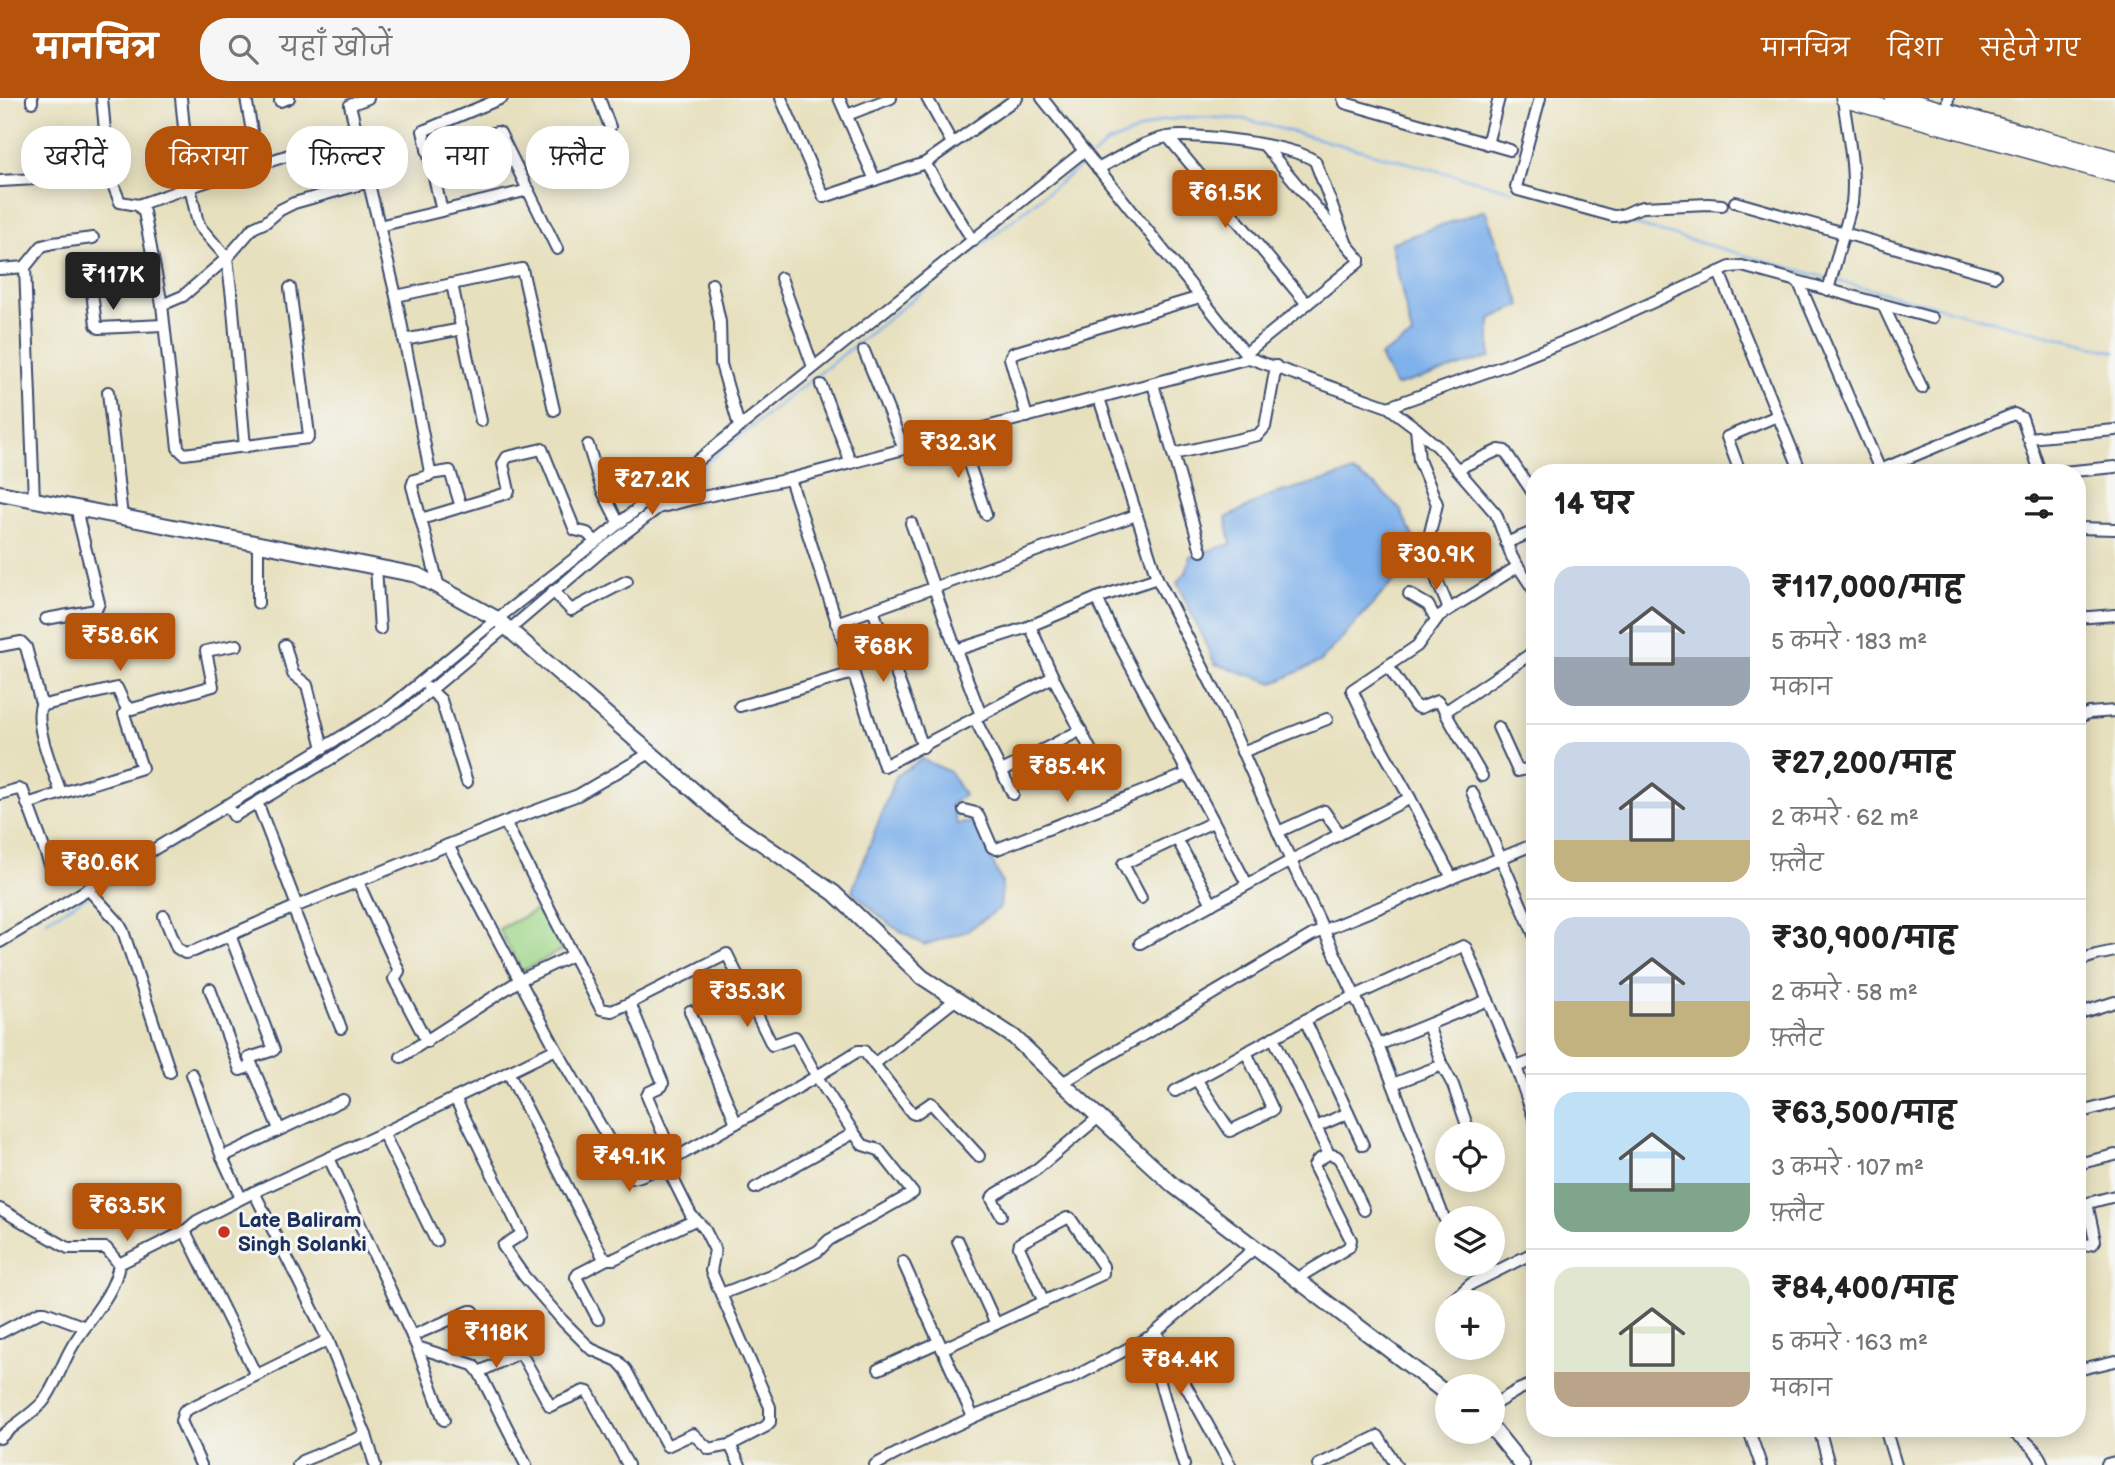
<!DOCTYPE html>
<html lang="hi">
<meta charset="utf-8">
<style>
:root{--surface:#fff;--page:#f6f6f6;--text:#222;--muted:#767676;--line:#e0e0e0;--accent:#b45309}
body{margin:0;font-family:"Balsamiq Sans","Playpen Sans Deva",sans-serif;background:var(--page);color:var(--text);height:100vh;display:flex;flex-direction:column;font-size:26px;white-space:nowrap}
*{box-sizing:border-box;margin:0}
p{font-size:23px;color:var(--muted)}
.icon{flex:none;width:38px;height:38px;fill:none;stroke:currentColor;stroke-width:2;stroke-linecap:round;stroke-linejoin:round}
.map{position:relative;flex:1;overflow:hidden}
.sheet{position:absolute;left:1526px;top:366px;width:560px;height:973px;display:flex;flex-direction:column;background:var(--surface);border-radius:28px;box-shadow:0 4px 18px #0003}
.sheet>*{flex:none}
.top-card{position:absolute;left:21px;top:28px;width:665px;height:63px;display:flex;gap:14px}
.fabs{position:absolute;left:1435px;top:1024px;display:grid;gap:14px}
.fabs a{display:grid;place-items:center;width:70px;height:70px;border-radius:50%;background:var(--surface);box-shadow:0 4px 18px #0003;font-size:35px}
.price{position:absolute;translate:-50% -60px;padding:0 16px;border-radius:7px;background:var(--accent);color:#fff;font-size:23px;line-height:46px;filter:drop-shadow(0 2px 4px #0008)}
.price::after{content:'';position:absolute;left:50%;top:42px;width:21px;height:16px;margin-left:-10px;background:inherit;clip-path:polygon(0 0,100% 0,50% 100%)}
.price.active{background:#222;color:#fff}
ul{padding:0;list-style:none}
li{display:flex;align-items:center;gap:21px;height:175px;padding:0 28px}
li+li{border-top:2px solid var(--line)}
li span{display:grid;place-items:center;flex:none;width:196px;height:140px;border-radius:21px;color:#555}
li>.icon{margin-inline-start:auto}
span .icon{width:84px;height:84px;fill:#fffc;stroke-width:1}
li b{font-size:30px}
h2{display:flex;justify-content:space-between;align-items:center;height:84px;padding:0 28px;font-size:30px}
.pill{padding:0 24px;border-radius:28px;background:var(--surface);box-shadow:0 4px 18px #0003;font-size:24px;line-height:63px}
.pill.active{background:var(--accent);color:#fff}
header{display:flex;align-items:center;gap:42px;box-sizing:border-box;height:98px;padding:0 35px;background:var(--accent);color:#fff}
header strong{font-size:33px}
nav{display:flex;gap:38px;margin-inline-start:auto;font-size:24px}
.search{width:490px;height:63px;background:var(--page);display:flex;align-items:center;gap:18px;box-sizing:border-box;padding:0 24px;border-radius:28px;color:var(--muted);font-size:26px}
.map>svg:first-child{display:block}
</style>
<header>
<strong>मानचित्र</strong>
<div class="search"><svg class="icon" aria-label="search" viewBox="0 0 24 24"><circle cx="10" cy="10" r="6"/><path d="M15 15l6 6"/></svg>यहाँ खोजें</div>
<nav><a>मानचित्र</a><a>दिशा</a><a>सहेजे गए</a></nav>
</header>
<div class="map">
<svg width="2115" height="1367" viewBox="0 0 2115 1367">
<rect width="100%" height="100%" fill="#f6f6f2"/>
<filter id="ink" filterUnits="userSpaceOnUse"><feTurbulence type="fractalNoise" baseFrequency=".0143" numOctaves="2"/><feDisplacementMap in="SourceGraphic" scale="14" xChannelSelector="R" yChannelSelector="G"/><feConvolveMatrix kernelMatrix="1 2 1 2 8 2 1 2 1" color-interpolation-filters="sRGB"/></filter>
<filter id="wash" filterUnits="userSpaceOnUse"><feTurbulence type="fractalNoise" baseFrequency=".00686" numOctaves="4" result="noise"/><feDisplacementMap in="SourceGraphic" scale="28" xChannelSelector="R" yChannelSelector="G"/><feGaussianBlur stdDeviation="1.57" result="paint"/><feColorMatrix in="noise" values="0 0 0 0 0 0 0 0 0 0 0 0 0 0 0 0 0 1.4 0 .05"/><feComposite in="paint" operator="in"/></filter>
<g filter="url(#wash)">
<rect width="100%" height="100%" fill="#e7e0be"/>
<path fill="#9ed587" stroke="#5c8272" stroke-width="2" d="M 540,810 L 562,852 L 522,873 L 499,831 Z"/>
<g fill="#7fb1eb" stroke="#4d70a4" stroke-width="2">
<path d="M 1485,112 L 1521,207 L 1490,221 L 1490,259 L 1395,288 L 1380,258 L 1412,238 L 1391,145 Z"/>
<path d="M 1353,374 L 1376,388 L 1400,411 L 1416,445 L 1403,473 L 1320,564 L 1274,585 L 1215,566 L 1177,485 L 1187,473 L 1190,458 L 1231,446 L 1226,420 L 1271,397 Z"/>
<path d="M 922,661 L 950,674 L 964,697 L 951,707 L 957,726 L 975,724 L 1002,785 L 1000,810 L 967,833 L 924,847 L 890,827 L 852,793 L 896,678 Z"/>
</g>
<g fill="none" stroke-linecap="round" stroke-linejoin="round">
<g stroke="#7fb1eb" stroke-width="2.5">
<path d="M 1092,59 L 1106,46 L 1163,22 L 1193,19 L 1244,21 L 1514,93"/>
<path d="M 1618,122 L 1827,180"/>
<path d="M 1834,182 L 2115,254"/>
<path d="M 656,405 L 1087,63"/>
<path d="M 509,523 L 558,483"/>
<path d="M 235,711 L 333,652 L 411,602"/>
<path d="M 94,795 L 229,714"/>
<path d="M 45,823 L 88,798"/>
</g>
</g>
</g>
<g filter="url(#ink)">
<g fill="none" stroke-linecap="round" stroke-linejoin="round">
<defs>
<g id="minor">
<path d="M 32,0 L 32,4"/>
<path d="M 181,0 L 190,89 L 357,35"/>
<path d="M 246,0 L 258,67"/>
<path d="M 368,0 L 350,7 L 396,198 L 430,374 L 428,378 L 414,382 L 412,388 L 439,489"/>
<path d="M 599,0 L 610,29"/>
<path d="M 781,0 L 824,99 L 925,65 L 973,143"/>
<path d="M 839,0 L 875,82"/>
<path d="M 927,0 L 952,45"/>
<path d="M 1042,0 L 1249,260 L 1388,309 L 1416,330 L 1438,349 L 1496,416 L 1512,459 L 1535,494"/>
<path d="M 1343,0 L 1345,5 L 1510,52"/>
<path d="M 1540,0 L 1516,89 L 1518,92 L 1613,118 C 1624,119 1632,111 1643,109 L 1708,106 L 1722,107"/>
<path d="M 280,3 L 289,0"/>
<path d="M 1946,15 L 1948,0"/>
<path d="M 847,17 L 891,0"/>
<path d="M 1168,39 L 1307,206"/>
<path d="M 1487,46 L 1499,0"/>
<path d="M 427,52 L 497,34 L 500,35 L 557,151"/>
<path d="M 925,65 L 1017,0"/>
<path d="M 1098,71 C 1120,59 1142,44 1167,39 C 1193,34 1294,47 1315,63 L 1346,144"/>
<path d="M 109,77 L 120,104 L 138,107 L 144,114 L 162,207 L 178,350 L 184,356 L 308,340 L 309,337 L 290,190"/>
<path d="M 0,83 L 109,77 L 102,0"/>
<path d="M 1735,104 L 1995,178"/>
<path d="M 138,107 L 190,89 L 197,121 L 200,129 L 227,160 L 232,200 L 245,349"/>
<path d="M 442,113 L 423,33 L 502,0"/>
<path d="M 379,128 L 529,92"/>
<path d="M 25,169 L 42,148 L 53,145 L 93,140"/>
<path d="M 89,169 L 96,227 L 99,230 L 164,227"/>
<path d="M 0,171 L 25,169 L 34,402"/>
<path d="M 1719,174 L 1801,374"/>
<path d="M 781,180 L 813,269"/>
<path d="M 1799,185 L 1881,374"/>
<path d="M 452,186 L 481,323"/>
<path d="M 712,186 L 720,224 L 721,266 L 739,328"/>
<path d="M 1828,192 L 1852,105 C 1856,70 1847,34 1843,0"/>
<path d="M 396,198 L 522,171 L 554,312"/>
<path d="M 162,207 L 183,198 L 227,160 L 253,130 L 266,124 L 280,112 L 294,105 L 369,84"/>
<path d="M 1883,207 L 1922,290"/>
<path d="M 404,242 L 462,231"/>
<path d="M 864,253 L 904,351"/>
<path d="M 1245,256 L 1359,164 L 1359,161 L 1264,47"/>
<path d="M 1153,286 L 1201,453"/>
<path d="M 821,287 L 851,365"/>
<path d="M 108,294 L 122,419"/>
<path d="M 1099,300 L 1157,480 L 1218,599 L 1291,763 L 1378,947 L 1444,1120"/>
<path d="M 1388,309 L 1506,267 L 1583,236 L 1730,169 L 1742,168 L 1932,220"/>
<path d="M 1027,319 L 1010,260 L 1013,255 L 1200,199"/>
<path d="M 1416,330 L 1419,362 L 1437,406 L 1429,439 L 1429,453 L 1438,485 L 1449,511"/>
<path d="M 959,337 L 986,416"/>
<path d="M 2028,340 L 2115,332"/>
<path d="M 588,347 L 602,392 L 619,426"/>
<path d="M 1173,356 L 1258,337 L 1265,329 L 1276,268"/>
<path d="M 1457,371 L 1499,352 L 1505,353 L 1535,398"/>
<path d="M 1880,372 L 2014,316 L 2022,320 L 2040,374"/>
<path d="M 1740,374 L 1727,339 L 1777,318"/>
<path d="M 2063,374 L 2115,369"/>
<path d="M 430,376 L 450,373 L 461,409"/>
<path d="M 790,381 L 884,668 L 1053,579 L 1030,528"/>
<path d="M 421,421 L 507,395 L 509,393 L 503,366 L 507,359 L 542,351 L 575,432 L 587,435 L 596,444"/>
<path d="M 911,425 L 956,552 L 1025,530 L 1097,500 L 1157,480"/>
<path d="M 2077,430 L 2115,431"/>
<path d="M 1506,445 L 1535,433"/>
<path d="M 258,447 L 258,505"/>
<path d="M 376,469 L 380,531"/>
<path d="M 553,493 L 571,512 L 627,483"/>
<path d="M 1409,496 L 1428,507 L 1436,521"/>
<path d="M 1097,500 L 1111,531 L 1247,786"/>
<path d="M 873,512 L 923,649"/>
<path d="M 2077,520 L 2115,517"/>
<path d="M 46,521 L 96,512 L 99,505 L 79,424 L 77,410"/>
<path d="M 836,525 L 1136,417"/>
<path d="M 509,532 L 603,452 L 658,410 L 693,401 L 790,381 L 1249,260"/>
<path d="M 285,547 L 293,576 L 307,587 L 323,650"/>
<path d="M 0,548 L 21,544 L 26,549 L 40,602 L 44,607 L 117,590 L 125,607 L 132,611 L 213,588 L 206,553 L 237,547"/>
<path d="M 956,552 L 981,617"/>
<path d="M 1388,568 L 1415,608 L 1420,610 L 1437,603 L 1446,613"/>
<path d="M 1053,579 L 1103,676"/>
<path d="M 428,590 L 441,602 L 467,684"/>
<path d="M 42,605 C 32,624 54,674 61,695"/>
<path d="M 740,608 L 853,575"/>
<path d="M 2077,620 L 2089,615 L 2115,613"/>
<path d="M 975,621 L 1013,696"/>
<path d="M 1498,629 L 1518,673 L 1535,669"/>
<path d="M 1242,654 L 1327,621"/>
<path d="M 1002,673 L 1081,632"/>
<path d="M 1482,678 L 1446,616 L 1446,613 L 1535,553"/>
<path d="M 1472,694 L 1535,839"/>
<path d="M 0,696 L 18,691 L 23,693 L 52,772"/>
<path d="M 1410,700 L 1452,780"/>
<path d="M 257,704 L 297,808"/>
<path d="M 27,706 L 142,670 L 124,616 L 128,610"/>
<path d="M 227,707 L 234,718 L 329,662 L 407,612 L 506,529"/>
<path d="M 964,712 L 976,715 L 979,719 L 992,749 L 997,751 L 1187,676"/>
<path d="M 505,724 L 601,911 L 612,913 L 630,905 L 727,856 L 772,947 L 795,939 L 797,942 L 817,979 L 854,1035 L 755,1090"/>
<path d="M 1278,734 L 1324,713 L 1340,736"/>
<path d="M 1177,741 L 1212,806"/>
<path d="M 448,747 L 556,951 L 631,1080 C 646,1080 683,1055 698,1047 C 752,1016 806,986 858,953 L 864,953 L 874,966 L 955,902"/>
<path d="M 358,784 L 399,873 L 394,881 L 427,944"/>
<path d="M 88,791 L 118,824 L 123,833 L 170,974"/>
<path d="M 1141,800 L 1123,766 L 1213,724"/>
<path d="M 293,810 L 341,930"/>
<path d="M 164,818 L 177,850 L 185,855 L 194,853 L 297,808 L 505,724 L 578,697 L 650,655"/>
<path d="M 230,837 L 274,952 L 249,960 L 279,1031"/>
<path d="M 0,844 L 389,610 L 497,521 L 602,439 L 1084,53"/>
<path d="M 1140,845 L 1340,736 L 1410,700 L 1369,628 L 1352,592 L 1417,548 L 1439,518 L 1517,469"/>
<path d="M 2077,863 L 2096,857 L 2115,853"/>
<path d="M 210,891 L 240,972 L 252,968"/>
<path d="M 630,905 L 663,985 L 662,988 L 649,994 L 647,998 L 674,1061"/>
<path d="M 690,913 L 736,1025"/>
<path d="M 2077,916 L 2115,904"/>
<path d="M 1305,922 L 1363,1047"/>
<path d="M 1273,939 L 1327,1052 L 1328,1056 L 1317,1063 L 1314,1068 L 1351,1142 L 1349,1149 L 1296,1181"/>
<path d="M 1378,947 L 1488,902"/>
<path d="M 401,959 L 520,882 L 573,857"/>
<path d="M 874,966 L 912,1015 L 915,1016 L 931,1005 L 979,1058"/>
<path d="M 1442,967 L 1453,987 L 1470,1036"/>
<path d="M 1516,969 L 1535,962"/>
<path d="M 508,974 L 602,1157 L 607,1161 L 614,1161 L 695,1122"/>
<path d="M 192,976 L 222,1059 L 241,1100"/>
<path d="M 1196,981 L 1230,1033 L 1273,1012 L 1246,954"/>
<path d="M 1062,985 L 1312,837 L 1535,746"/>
<path d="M 1393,986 L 1442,967 L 1428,927"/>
<path d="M 1175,993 L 1322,913 L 1463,848 L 1466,850 L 1516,969 L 1535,1023"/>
<path d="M 455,1000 L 522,1136 L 503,1148 L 524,1178 L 563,1223 L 591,1251 L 618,1263 L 626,1272 L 667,1348 L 693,1336 L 709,1351 L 730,1347 L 740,1367"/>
<path d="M 2077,1015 L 2115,1005"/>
<path d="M 1316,1029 L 1348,1015"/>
<path d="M 383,1035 L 436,1143"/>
<path d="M 1328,1056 L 1336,1058 L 1340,1062 L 1364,1112"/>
<path d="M 222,1059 L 343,1002"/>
<path d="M 329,1060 L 417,1249 L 473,1267 L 479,1274 L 526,1367"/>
<path d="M 665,1065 L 691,1117 L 704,1130 L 715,1152 L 711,1173 L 770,1309 L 770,1324 L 765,1329 L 730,1347"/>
<path d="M 2077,1066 L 2115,1057"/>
<path d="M 2077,1108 L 2115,1098"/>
<path d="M 0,1111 L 68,1150 L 106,1150 L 119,1166 L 185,1133 L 197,1123 L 254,1094"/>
<path d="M 1001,1117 L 992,1101 L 993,1098 L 1037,1071 L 1099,1019"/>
<path d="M 185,1133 L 256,1277"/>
<path d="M 958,1143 L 996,1226"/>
<path d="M 2077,1149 L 2092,1146 L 2095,1143 L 2087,1105"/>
<path d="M 903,1164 L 973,1319"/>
<path d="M 721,1196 L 776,1175 L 818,1153 L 829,1142 L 913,1095 L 879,1052 L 863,1047 L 854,1035"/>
<path d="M 1452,1203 L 1471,1186 L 1535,1154"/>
<path d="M 598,1221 L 576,1179 L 578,1176 L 607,1161"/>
<path d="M 1156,1234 L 1230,1367"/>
<path d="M 0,1235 L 40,1214 L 45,1214 L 85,1229"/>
<path d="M 412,1238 L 470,1213 L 473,1213 L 501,1263"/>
<path d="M 1147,1240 L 1184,1367"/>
<path d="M 417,1249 L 444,1322"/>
<path d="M 942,1251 L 1101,1177 L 1103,1175 L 1103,1168 L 1070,1120 L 1067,1120 L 1020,1145 L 1019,1149 L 1044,1204"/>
<path d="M 879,1271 L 939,1244"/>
<path d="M 2077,1272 L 2115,1263"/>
<path d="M 479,1274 L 519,1255 L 522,1257 L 550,1308 L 584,1293 L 588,1294 L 628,1367"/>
<path d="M 1493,1307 L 1518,1292 L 1535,1285"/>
<path d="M 1748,1330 L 1761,1367"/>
<path d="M 1819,1330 L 1829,1367"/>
<path d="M 1885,1330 L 1896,1367"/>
<path d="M 2005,1330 C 2021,1339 2037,1349 2043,1367"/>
<path d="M 0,1340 C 13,1327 30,1318 42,1305 C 54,1292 63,1263 73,1247 C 88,1222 115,1196 119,1166"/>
<path d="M 2107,1366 L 2115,1364"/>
<path d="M 201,1367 L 181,1323 L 184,1313 L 328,1242"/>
<path d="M 298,1367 L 302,1363 L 366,1337"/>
<path d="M 375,1367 L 366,1337 L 328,1242 L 254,1094 L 383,1035 L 556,951"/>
<path d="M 875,1367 L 909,1349 L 978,1317 L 1074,1279 L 1150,1239 L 1255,1150"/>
<path d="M 1318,1367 L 1378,1338 L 1396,1367"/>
</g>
<g id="tertiary">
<path d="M 0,395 L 417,477 L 497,521 L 724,719 L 834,795 L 922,879 L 1014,939 L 1062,985 L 1174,1088 L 1447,1296"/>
<path d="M 1493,1331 L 1522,1367"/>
</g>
<g id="trunk">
<path d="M 1845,0 L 2115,75"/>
<path d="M 1894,0 L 2115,62"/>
</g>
</defs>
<use href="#minor" stroke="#3a4a6c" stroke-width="14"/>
<use href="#tertiary" stroke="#3a4a6c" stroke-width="18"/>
<use href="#trunk" stroke="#3a4a6c" stroke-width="21"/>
<use href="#minor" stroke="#fff" stroke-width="10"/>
<use href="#tertiary" stroke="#fff" stroke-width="14"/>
<use href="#trunk" stroke="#fff" stroke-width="18"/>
</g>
</g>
<circle fill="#c8321e" stroke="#f6f6f2" stroke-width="2.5" cx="224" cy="1134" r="7"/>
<g text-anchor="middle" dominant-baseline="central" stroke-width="6" stroke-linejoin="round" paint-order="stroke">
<g font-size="21" font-weight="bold" fill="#1b2f5e" stroke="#f6f6f2" text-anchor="start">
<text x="238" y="1122">Late Baliram<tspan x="238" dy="24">Singh Solanki</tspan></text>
</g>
</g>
</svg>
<div class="fabs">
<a><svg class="icon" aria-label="locate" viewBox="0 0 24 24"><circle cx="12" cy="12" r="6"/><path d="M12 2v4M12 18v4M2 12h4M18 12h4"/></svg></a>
<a><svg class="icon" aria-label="layers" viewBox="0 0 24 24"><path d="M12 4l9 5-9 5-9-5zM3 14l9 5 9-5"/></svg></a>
<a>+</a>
<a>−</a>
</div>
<b class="price" style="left:1225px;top:132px">₹61.5K</b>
<b class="price active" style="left:113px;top:214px">₹117K</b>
<b class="price" style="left:958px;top:382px">₹32.3K</b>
<b class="price" style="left:652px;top:419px">₹27.2K</b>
<b class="price" style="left:1436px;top:494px">₹30.9K</b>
<b class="price" style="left:120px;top:575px">₹58.6K</b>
<b class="price" style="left:883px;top:586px">₹68K</b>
<b class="price" style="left:1067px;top:706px">₹85.4K</b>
<b class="price" style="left:100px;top:802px">₹80.6K</b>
<b class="price" style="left:747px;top:931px">₹35.3K</b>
<b class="price" style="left:629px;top:1096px">₹49.1K</b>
<b class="price" style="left:127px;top:1145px">₹63.5K</b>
<b class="price" style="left:496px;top:1272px">₹118K</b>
<b class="price" style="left:1180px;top:1299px">₹84.4K</b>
<div class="top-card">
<a class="pill">खरीदें</a>
<a class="pill active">किराया</a>
<a class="pill">फ़िल्टर</a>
<a class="pill">नया</a>
<a class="pill">फ़्लैट</a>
</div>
<section class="sheet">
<h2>14 घर<svg class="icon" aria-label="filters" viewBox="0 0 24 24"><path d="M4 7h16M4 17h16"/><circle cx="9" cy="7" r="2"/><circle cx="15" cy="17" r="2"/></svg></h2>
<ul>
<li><span style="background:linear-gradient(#c9d6e8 65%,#9aa5b1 0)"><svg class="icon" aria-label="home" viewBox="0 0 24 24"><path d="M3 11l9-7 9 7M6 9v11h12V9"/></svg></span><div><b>₹117,000/माह</b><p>5 कमरे · 183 m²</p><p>मकान</p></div></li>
<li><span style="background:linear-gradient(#c9d6e8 70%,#c2b280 0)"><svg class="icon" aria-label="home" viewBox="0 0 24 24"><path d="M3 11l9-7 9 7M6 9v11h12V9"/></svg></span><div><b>₹27,200/माह</b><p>2 कमरे · 62 m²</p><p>फ़्लैट</p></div></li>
<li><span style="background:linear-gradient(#c9d6e8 60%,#c2b280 0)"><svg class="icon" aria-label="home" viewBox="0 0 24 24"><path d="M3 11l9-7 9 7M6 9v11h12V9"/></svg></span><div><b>₹30,900/माह</b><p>2 कमरे · 58 m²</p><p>फ़्लैट</p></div></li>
<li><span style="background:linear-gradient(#bfe0f5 65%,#7fa58c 0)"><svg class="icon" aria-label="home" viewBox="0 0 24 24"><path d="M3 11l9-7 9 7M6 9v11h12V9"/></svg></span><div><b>₹63,500/माह</b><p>3 कमरे · 107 m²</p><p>फ़्लैट</p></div></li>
<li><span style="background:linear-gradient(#dfe7d0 75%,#b9a48a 0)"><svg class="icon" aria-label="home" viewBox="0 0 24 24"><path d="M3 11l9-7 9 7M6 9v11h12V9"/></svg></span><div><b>₹84,400/माह</b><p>5 कमरे · 163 m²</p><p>मकान</p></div></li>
</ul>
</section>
</div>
